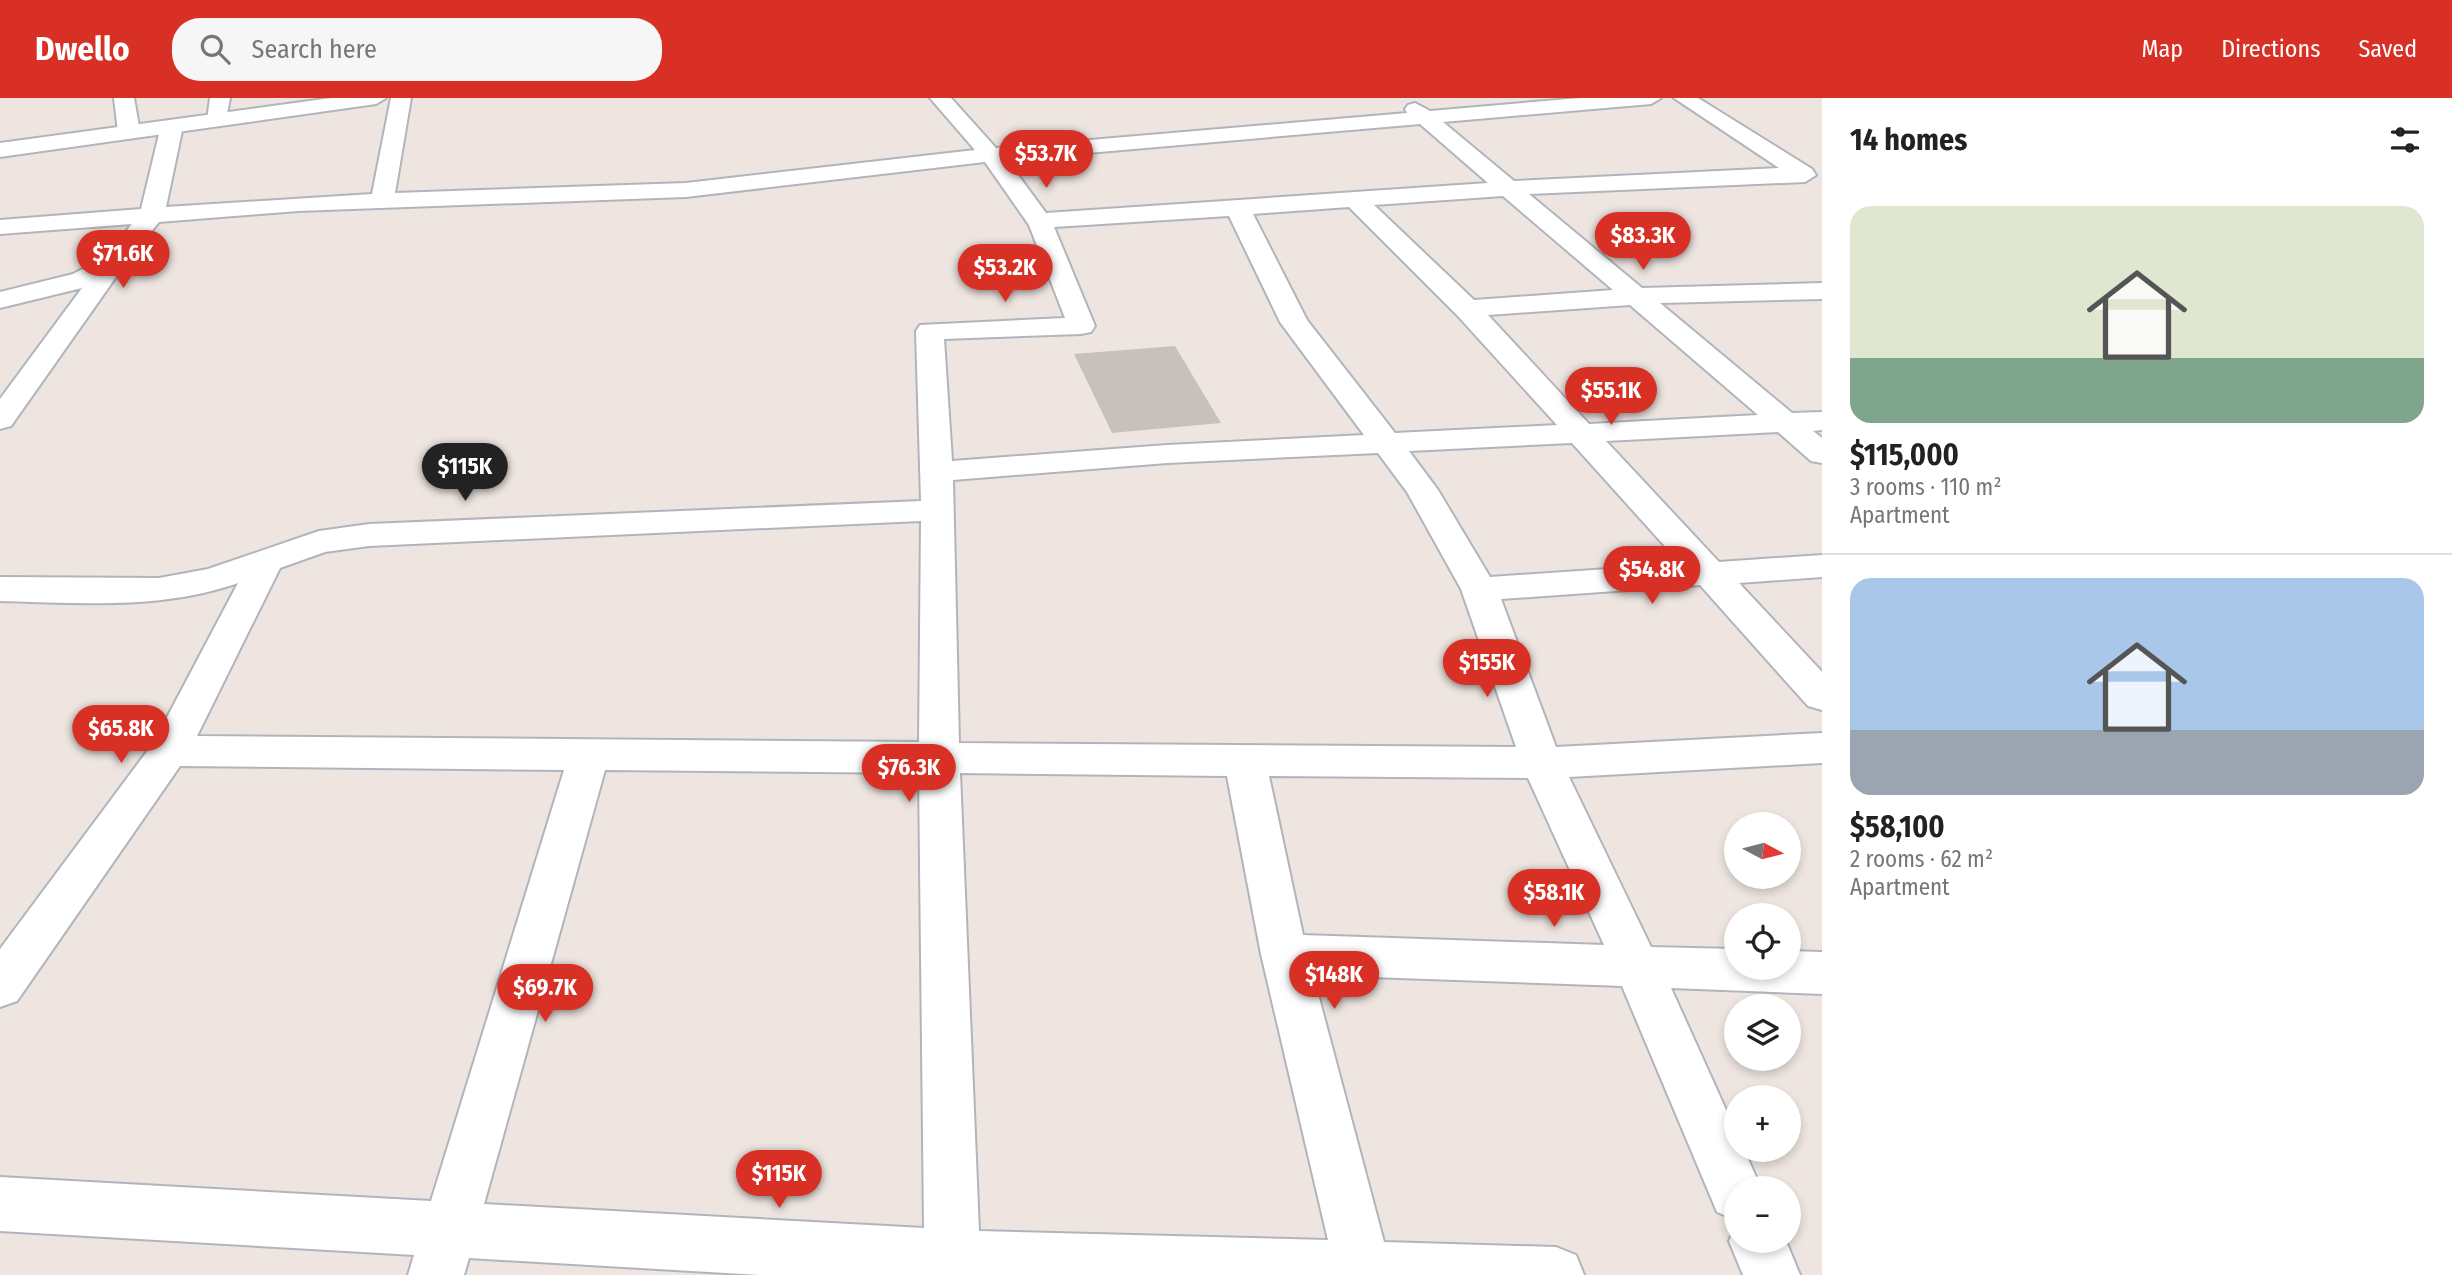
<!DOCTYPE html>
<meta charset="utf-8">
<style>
:root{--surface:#fff;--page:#f6f6f6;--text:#222;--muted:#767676;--line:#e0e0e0;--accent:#d93025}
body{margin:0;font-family:"Fira Sans Condensed",sans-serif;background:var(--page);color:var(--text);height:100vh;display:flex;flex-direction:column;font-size:26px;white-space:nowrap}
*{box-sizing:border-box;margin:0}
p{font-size:23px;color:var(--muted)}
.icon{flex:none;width:38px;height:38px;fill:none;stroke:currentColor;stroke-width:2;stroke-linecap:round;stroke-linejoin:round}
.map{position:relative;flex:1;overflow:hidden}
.drawer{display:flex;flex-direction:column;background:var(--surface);width:630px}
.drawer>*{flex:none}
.needle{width:46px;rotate:97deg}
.tools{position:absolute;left:1724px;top:714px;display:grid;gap:14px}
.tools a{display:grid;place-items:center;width:77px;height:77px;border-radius:50%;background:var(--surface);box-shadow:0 4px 10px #0003;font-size:35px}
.price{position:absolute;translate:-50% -60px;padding:0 16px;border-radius:24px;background:var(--accent);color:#fff;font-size:23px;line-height:46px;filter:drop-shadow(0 2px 4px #0008)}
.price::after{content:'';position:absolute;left:50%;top:42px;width:21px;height:16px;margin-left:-10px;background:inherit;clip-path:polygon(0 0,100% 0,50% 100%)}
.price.on{background:#222;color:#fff}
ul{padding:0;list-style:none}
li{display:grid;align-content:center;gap:14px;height:371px;padding:0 28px}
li+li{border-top:2px solid var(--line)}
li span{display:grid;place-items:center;height:217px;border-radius:21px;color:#555}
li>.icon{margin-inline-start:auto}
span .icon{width:126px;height:126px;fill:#fffc;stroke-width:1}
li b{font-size:30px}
h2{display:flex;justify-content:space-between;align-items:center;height:84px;padding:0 28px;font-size:30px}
header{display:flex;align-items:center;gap:42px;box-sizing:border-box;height:98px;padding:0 35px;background:var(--accent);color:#fff}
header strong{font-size:33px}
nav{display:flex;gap:38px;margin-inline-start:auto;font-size:24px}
.search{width:490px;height:63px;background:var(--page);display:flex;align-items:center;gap:18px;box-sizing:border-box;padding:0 24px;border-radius:28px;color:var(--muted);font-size:26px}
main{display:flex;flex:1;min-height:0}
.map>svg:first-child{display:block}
</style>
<header>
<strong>Dwello</strong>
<div class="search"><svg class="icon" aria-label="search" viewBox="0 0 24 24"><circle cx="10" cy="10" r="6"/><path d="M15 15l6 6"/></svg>Search here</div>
<nav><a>Map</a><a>Directions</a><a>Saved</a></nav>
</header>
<main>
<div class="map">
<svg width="1822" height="1177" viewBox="0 0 1822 1177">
<rect width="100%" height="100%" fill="#eee5e0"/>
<path fill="#c7c1bb" d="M 1175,248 L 1221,325 L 1112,335 L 1074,256 Z"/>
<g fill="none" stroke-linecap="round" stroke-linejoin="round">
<defs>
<g id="street">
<path d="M 114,0 L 134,0 L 140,34 L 137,39 L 129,40 L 118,34 Z"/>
<path d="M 210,0 L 230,0 L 225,26 L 218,28 L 207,22 Z"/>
<path d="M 391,0 L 411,0 L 395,95 L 686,85 L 975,52 L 930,0 L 951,0 L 996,50 L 1407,15 L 1405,11 L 1408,7 L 1415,5 L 1430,13 L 1580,0 L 1661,0 L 1651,6 L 1443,24 L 1514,83 L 1779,70 L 1674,0 L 1698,0 L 1812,71 L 1816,77 L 1805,84 L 1529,96 L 1642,190 L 1822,185 L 1822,201 L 1660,205 L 1792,315 L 1822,314 L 1822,332 L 1813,333 L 1822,340 L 1822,365 L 1811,363 L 1778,334 L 1606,343 L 1719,464 L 1822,457 L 1822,479 L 1739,485 L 1822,574 L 1822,612 L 1808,608 L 1700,487 L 1501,501 L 1556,649 L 1822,635 L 1822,665 L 1569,679 L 1651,849 L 1736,851 L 1736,870 L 1788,870 L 1788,853 L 1822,854 L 1822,896 L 1671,890 L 1736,1034 L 1736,1052 L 1744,1052 L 1761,1090 L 1736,1090 L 1736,1122 L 1717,1114 L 1622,888 L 1313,877 L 1384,1144 L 1556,1149 L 1576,1157 L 1584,1177 L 760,1177 L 469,1160 L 464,1177 L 408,1177 L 414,1157 L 0,1133 L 0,1079 L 431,1103 L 564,672 L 180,668 L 17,903 L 0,909 L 0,851 L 154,644 L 238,485 C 161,512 80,505 0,503 L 0,479 L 159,480 L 208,471 L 319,433 L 369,426 L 921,403 L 916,233 L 920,227 L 1065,220 L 1029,127 L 985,64 L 686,99 L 298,113 L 159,124 L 123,169 L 11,328 L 0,331 L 0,301 L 82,190 L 0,210 L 0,194 L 73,176 L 104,160 L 132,126 L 0,136 L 0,122 L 141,111 L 161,28 L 172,22 L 183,28 L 166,109 L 372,96 ZM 1420,26 L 1488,85 L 1046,115 L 1007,62 ZM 1503,98 L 1613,192 L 1474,202 L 1374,107 ZM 1349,109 L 1457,217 L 1557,327 L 1395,335 L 1307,222 L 1253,116 ZM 1229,118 L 1280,224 L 1364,337 L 1167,347 L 952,363 L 944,241 L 1081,236 L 1091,234 L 1095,228 L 1054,129 ZM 1630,207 L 1758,317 L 1589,326 L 1488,217 ZM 1572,345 L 1681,466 L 1490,479 L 1438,392 L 1409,353 ZM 1378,355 L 1407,394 L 1461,491 L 1516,649 L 959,645 L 953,382 L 1167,365 ZM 921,423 L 919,644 L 197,638 L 280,470 L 325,454 L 369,448 ZM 605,672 L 919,675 L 924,1130 L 484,1106 ZM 960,675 L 1227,678 L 1261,856 L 1328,1142 L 979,1133 ZM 1269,678 L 1528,680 L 1604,847 L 1303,837 Z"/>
<path d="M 1736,1127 L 1736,1143 L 1786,1143 L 1800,1177 L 1743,1177 L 1729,1143 Z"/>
</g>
<path id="secondary" d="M 331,0 L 386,0 L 376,6 L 0,59 L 0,45 Z"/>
</defs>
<use href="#street" stroke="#b0b5bd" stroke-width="4"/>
<use href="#secondary" stroke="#b0b5bd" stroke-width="4"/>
<use href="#street" fill="#fff" fill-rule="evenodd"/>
<use href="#secondary" fill="#fff" fill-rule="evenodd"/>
</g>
</svg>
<div class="tools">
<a><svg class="needle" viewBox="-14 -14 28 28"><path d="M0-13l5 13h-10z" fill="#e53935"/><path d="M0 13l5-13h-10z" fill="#767676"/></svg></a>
<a><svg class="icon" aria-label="locate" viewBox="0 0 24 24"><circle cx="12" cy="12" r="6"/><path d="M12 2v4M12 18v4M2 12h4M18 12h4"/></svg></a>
<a><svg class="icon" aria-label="layers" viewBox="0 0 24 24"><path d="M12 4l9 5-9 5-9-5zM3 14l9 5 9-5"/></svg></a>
<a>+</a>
<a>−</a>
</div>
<b class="price" style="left:1046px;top:92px">$53.7K</b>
<b class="price" style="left:1643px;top:174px">$83.3K</b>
<b class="price" style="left:123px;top:192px">$71.6K</b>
<b class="price" style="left:1005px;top:206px">$53.2K</b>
<b class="price" style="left:1611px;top:329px">$55.1K</b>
<b class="price on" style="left:465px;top:405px">$115K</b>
<b class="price" style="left:1652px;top:508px">$54.8K</b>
<b class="price" style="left:1487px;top:601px">$155K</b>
<b class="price" style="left:121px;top:667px">$65.8K</b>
<b class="price" style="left:909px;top:706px">$76.3K</b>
<b class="price" style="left:1554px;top:831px">$58.1K</b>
<b class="price" style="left:1334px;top:913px">$148K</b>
<b class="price" style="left:545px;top:926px">$69.7K</b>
<b class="price" style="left:779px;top:1112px">$115K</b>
</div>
<section class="drawer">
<h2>14 homes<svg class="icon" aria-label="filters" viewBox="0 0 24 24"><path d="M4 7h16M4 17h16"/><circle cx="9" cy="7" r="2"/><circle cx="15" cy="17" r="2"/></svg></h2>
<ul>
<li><span style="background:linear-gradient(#dfe7d0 70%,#7fa58c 0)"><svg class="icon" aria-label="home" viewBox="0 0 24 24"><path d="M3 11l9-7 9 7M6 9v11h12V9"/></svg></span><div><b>$115,000</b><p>3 rooms · 110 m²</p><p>Apartment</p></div></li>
<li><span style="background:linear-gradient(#a9c7e8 70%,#9aa5b1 0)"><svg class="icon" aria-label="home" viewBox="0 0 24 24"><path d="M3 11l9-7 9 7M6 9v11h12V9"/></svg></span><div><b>$58,100</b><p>2 rooms · 62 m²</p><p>Apartment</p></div></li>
</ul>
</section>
</main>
